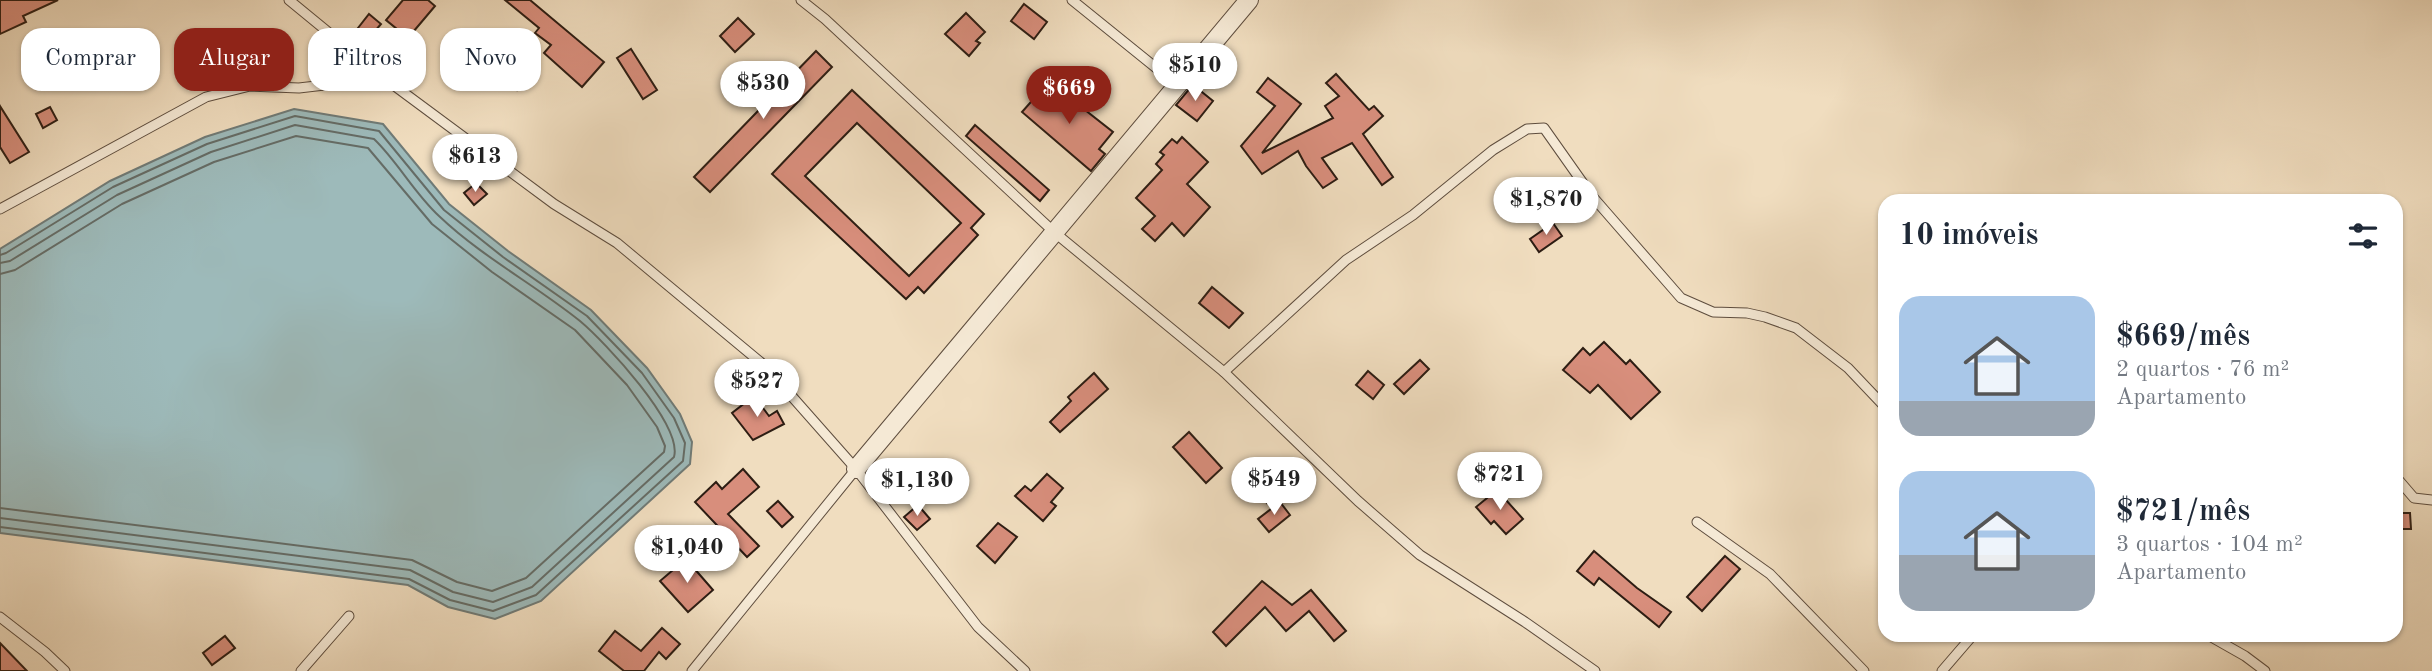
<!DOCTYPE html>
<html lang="pt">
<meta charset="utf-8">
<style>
:root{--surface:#fff;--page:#f2f2f3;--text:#1f2937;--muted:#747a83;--accent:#8f2418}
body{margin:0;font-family:"Old Standard TT",serif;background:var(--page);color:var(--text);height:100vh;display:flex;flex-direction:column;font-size:26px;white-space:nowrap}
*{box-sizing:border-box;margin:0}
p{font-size:23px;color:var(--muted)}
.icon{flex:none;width:38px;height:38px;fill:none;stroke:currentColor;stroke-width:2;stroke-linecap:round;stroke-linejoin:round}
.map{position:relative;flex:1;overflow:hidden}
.details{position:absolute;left:1878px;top:194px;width:525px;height:448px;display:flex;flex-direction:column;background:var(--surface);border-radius:21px;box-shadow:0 2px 5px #0004}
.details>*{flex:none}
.banner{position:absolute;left:21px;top:28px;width:665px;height:63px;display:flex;gap:14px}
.price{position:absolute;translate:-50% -60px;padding:0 16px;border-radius:24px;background:#fff;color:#222;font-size:23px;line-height:46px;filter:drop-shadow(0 2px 4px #0008)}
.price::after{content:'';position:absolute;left:50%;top:42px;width:21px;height:16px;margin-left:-10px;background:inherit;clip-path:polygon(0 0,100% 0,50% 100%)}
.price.selected{background:var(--accent);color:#fff}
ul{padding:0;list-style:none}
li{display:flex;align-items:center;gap:21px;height:175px;padding:0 21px}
li span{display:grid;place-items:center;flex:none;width:196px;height:140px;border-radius:21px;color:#555}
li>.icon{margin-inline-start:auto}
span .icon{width:84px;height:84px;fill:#fffc;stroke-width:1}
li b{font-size:30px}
h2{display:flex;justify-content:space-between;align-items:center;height:84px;padding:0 21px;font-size:30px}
.chip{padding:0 24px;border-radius:21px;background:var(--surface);box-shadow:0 2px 5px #0004;font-size:24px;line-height:63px}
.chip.selected{background:var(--accent);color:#fff}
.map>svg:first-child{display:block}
</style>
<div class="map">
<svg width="2432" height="671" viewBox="0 0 2432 671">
<rect width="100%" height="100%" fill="#f0ddbf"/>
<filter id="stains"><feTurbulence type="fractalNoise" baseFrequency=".00286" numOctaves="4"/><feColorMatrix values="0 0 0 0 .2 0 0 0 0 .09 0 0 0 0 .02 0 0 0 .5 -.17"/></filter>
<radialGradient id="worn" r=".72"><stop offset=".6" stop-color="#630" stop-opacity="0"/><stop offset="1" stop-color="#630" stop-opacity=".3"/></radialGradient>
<path fill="#9dbaba" stroke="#707b77" stroke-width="2" d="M 294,109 L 383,124 L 449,204 L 508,251 L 591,310 L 647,368 L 680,414 L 692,442 L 690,464 L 541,601 L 495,619 L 448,607 L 408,585 L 0,533 L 0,249 L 110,181 L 205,137 Z"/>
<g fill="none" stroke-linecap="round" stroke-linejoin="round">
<g stroke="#656c66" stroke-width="2">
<path d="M 0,255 L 6,253 L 113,187 L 207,144 L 295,116 L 379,131 L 444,210 L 503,257 L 587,316 L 642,373 L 674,418 L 685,443 L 683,461 L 536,595 L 493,611 L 450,600 L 409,579 L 0,527"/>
<path d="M 0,263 L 10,261 L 117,195 L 211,152 L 295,125 L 374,139 C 398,162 414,193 439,216 C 482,257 534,284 580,321 C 605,342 683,425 674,457 L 532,587 L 493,602 L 453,592 L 410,570 L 0,518"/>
<path d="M 0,274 L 15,270 L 122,204 L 214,162 L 296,136 L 368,148 L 432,224 L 492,272 L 575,330 L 627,385 L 657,427 L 665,446 L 664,452 L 526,578 L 492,591 L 457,582 L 412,560 L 0,508"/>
</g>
</g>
<g fill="#d88e7c" stroke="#2d1d13" stroke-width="2" fill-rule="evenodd">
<path d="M 0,0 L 58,0 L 23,16 L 26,22 L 0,34 Z"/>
<path d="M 403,0 L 428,0 L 435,6 L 408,38 L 386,20 Z"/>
<path d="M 505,0 L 530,0 L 604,62 L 582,87 L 544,53 L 551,45 L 535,33 L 539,28 Z"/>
<path d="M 1024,4 L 1047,22 L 1034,39 L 1011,21 Z"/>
<path d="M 966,13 L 985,32 L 976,41 L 980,43 L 969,56 L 945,34 Z"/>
<path d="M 369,14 L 381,24 L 370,37 L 358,28 Z"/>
<path d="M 738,18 L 754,34 L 735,52 L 720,36 Z"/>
<path d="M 117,35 L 131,73 L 115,79 L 100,42 Z"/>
<path d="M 631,49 L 657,90 L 643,99 L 617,58 Z"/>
<path d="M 64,50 L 76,71 L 49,86 L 37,65 Z"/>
<path d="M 816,51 L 832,67 L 710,192 L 694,177 Z"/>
<path d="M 516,63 L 530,75 L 517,90 L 503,78 Z"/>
<path d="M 1336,74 L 1369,110 L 1374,106 L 1383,116 L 1363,134 L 1393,177 L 1382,185 L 1352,143 L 1322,158 L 1337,179 L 1323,188 L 1306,166 L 1298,151 L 1262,174 L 1241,146 L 1275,106 L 1257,92 L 1268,78 L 1301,104 L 1262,153 L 1333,118 L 1325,106 L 1339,96 L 1326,83 Z"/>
<path d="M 1052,84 L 1113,132 L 1099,149 L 1105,154 L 1091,171 L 1022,112 L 1037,95 L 1040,99 Z"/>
<path d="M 1190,88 L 1194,91 L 1197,88 L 1213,101 L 1197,121 L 1176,105 Z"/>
<path d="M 852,90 L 984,214 L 971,228 L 978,235 L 924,293 L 918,287 L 906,299 L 772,174 ZM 857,123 L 961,223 L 909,276 L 805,176 Z"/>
<path d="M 0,106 L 29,152 L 10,163 L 0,147 Z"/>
<path d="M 50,107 L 57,120 L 43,128 L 36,114 Z"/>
<path d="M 975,125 L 1049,190 L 1040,201 L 966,136 Z"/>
<path d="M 1182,137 L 1208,162 L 1187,184 L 1210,207 L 1184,236 L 1172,223 L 1155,241 L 1142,229 L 1155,216 L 1136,198 L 1162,170 L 1156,164 L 1164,155 L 1160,152 L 1172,139 L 1177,143 Z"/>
<path d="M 476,183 L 487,194 L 474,205 L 464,193 Z"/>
<path d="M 1553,223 L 1562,236 L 1539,252 L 1530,239 Z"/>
<path d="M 1212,287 L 1243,313 L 1229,328 L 1199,303 Z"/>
<path d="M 1604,342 L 1626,364 L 1630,360 L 1660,392 L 1631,419 L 1598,385 L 1590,393 L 1563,370 L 1583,348 L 1590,355 Z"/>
<path d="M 1420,360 L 1429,369 L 1404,394 L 1394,384 Z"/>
<path d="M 1368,371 L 1384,385 L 1373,399 L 1356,385 Z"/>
<path d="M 1094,373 L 1108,389 L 1060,432 L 1050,422 L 1071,401 L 1068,397 Z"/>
<path d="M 754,396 L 769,416 L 777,411 L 784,424 L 753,440 L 732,413 Z"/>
<path d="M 1189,432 L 1222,468 L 1206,483 L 1173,447 Z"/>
<path d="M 743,469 L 759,487 L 728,514 L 759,546 L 747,557 L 695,502 L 716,482 L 722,489 Z"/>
<path d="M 1047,474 L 1063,488 L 1051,502 L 1056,506 L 1043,521 L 1015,496 L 1025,486 L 1031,491 Z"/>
<path d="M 1273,478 L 1283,492 L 1267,503 L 1257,489 Z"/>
<path d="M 1497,490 L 1523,519 L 1506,534 L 1494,521 L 1491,524 L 1476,507 Z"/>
<path d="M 778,501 L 793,517 L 782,527 L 767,511 Z"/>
<path d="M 1280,502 L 1290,515 L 1269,532 L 1258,519 Z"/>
<path d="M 918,505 L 930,519 L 917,530 L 904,517 Z"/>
<path d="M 2396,513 L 2410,513 L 2411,529 L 2396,529 Z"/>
<path d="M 998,523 L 1017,537 L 995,563 L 977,546 Z"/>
<path d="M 1594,551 L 1637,588 L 1671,612 L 1659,627 L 1599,578 L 1594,585 L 1577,571 Z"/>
<path d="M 1725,556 L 1740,569 L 1702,611 L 1687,597 Z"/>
<path d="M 686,559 L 713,590 L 688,612 L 660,581 Z"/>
<path d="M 1262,581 L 1292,605 L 1311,590 L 1346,631 L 1334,641 L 1309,611 L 1286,631 L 1265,607 L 1226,646 L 1213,632 Z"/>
<path d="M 662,628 L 680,644 L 666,659 L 659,652 L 644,671 L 624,671 L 599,651 L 615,631 L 641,651 Z"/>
<path d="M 225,636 L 235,648 L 212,665 L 203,653 Z"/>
<path d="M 0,643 L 27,671 L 0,671 Z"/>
</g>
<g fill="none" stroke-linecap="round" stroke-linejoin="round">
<defs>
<g id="lane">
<path d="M 289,0 L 384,78 L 554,204 L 617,243 L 765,366 L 856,469 L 978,627 L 1025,671"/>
<path d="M 801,0 L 825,19 L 1054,232 L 1224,372 L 1358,501 L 1420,555 L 1525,622 L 1595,671"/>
<path d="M 1072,0 L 1176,84"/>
<path d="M 0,209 L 206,97 L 250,86 L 299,88 L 384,78"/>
<path d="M 1224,372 L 1346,260 L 1413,215 L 1493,150 L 1527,129 L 1544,128 L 1592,196 L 1681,298 L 1713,312 L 1747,313 L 1765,317 L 1796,328 L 1848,368 L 1885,407"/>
<path d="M 2396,477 L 2414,498 L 2432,500"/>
<path d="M 1697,522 L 1770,574 L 1864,671"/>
<path d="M 0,617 L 45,652 L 65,671"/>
<path d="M 2208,635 L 2245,656 L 2265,671"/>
<path d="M 301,671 L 349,616"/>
<path d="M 692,671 L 856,469"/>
<path d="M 1942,671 L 1973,635"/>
</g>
<path id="street" d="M 856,469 L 1249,0"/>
</defs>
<use href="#lane" stroke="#5e4d3e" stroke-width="11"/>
<use href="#street" stroke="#5e4d3e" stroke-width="20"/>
<use href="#lane" stroke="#f5e9d5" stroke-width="9"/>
<use href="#street" stroke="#f5e9d5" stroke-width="18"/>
</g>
<rect width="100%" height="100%" filter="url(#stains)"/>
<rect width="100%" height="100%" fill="url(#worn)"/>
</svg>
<b class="price" style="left:1195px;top:103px">$510</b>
<b class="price" style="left:763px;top:121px">$530</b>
<b class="price selected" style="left:1069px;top:126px">$669</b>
<b class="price" style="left:475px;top:194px">$613</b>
<b class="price" style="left:1546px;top:237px">$1,870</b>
<b class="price" style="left:757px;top:419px">$527</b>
<b class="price" style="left:1500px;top:512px">$721</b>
<b class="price" style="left:1274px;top:517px">$549</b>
<b class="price" style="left:917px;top:518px">$1,130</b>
<b class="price" style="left:687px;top:585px">$1,040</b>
<div class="banner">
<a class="chip">Comprar</a>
<a class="chip selected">Alugar</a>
<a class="chip">Filtros</a>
<a class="chip">Novo</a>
</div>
<section class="details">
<h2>10 imóveis<svg class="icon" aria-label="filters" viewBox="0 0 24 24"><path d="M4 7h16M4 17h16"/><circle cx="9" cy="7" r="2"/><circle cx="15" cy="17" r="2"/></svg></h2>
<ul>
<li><span style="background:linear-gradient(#a9c7e8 75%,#9aa5b1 0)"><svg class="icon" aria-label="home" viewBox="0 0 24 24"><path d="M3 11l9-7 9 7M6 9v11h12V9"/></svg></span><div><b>$669/mês</b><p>2 quartos · 76 m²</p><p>Apartamento</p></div></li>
<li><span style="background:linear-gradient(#a9c7e8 60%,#9aa5b1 0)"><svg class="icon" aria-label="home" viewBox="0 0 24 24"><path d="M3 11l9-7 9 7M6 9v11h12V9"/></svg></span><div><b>$721/mês</b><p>3 quartos · 104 m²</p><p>Apartamento</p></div></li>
</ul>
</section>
</div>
